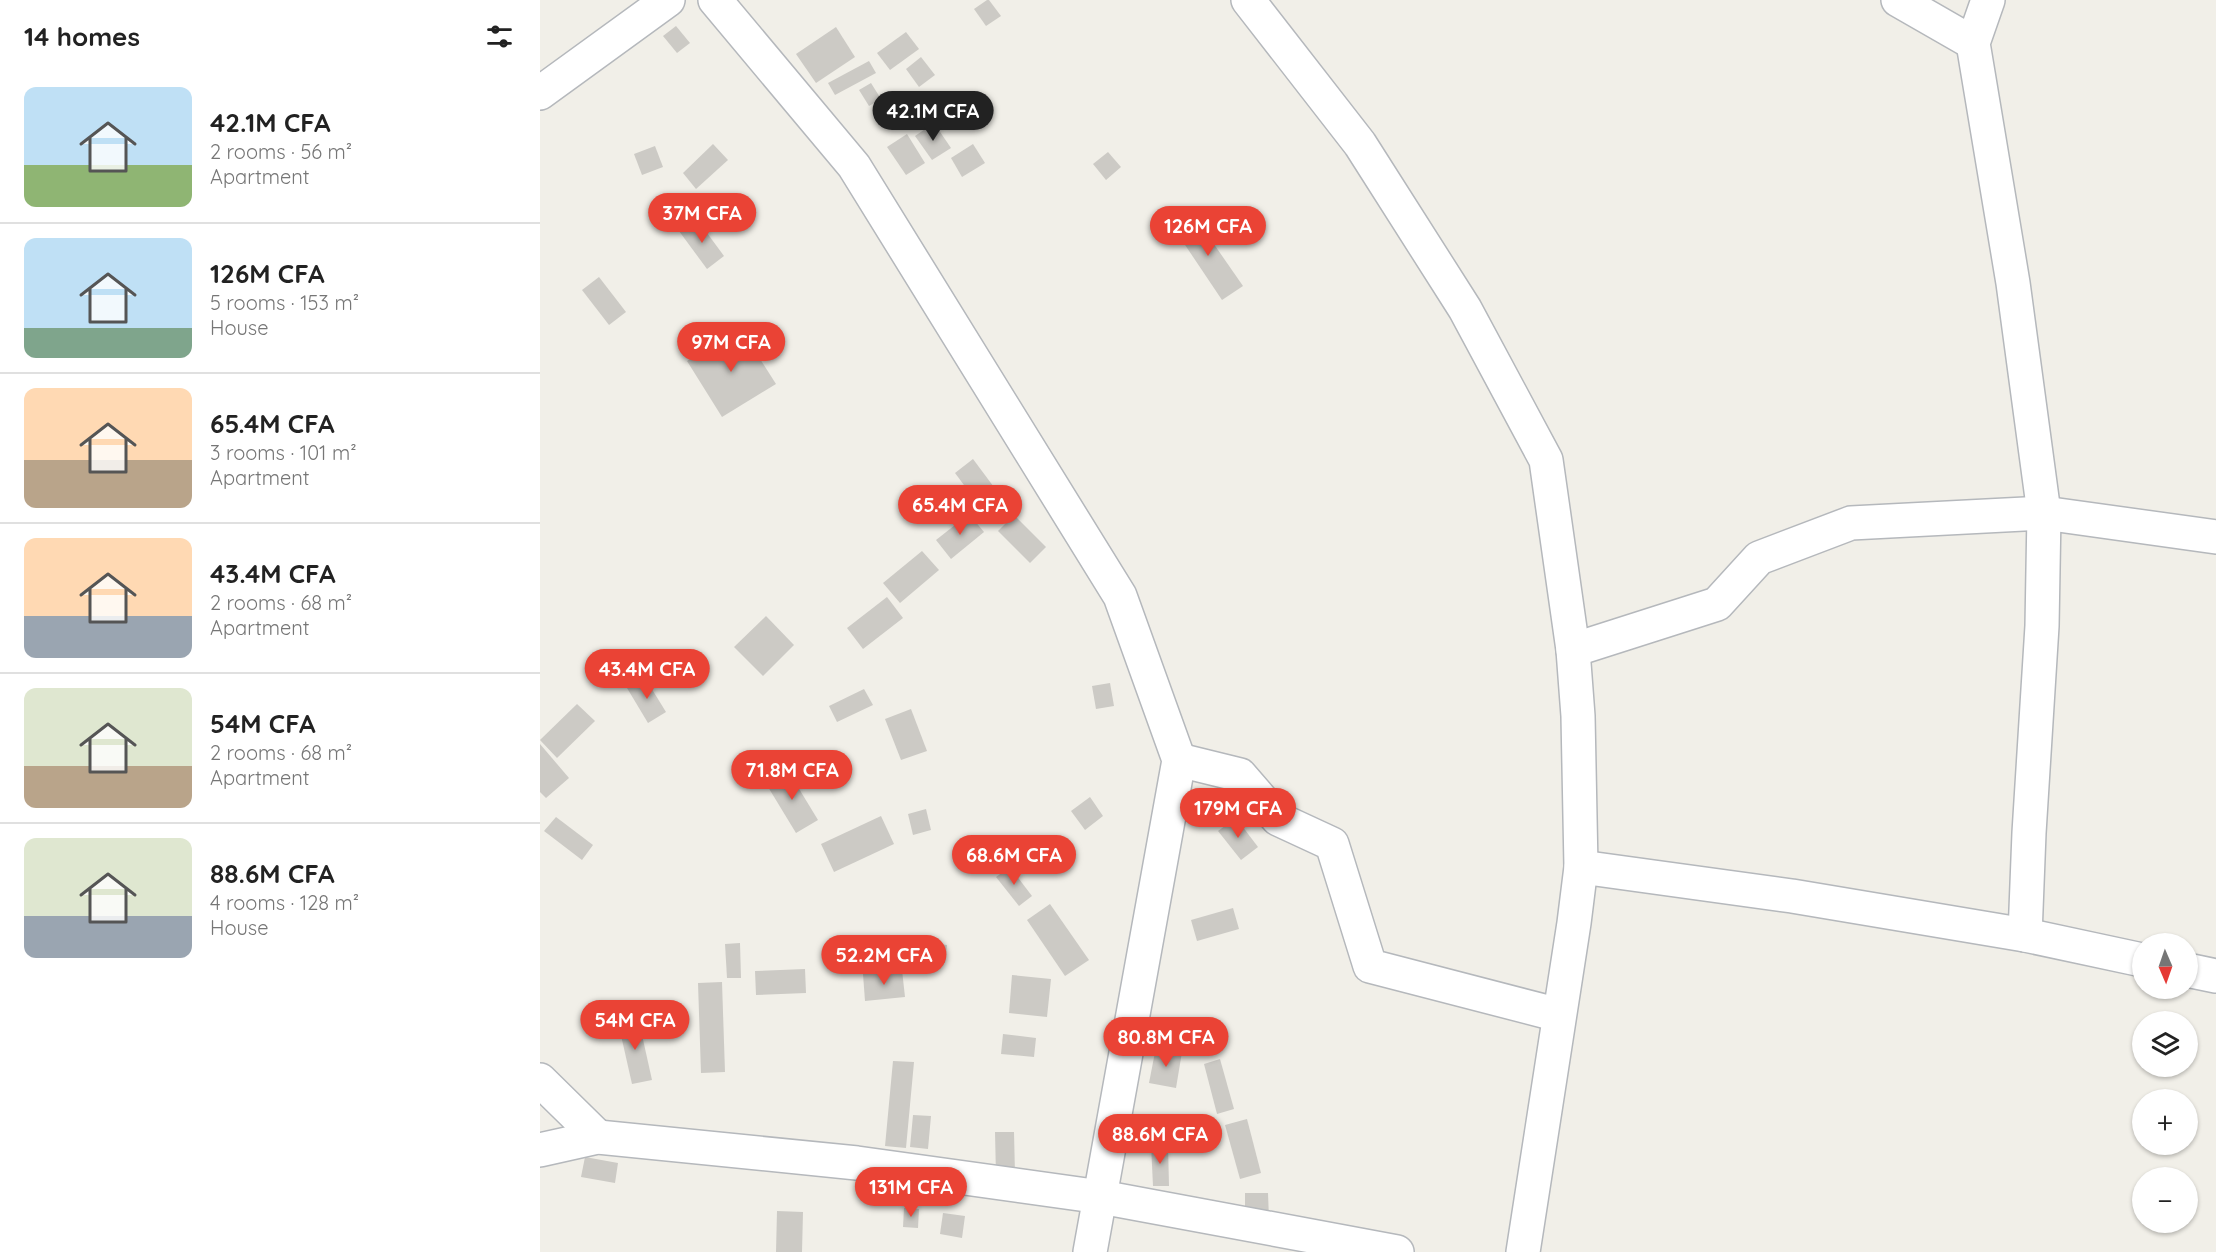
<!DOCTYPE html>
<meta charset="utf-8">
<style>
:root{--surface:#fff;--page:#f2f2f2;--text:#222;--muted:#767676;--line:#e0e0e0;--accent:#ea4335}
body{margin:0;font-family:Quicksand,sans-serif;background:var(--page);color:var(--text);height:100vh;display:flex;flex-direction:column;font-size:22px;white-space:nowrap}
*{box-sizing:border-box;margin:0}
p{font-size:20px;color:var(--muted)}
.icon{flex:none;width:33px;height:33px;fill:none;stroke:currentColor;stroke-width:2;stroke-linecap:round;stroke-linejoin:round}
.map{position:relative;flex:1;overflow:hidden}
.details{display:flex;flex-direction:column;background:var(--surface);width:540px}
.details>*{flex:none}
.needle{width:39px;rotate:178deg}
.buttons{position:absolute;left:1592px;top:933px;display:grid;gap:12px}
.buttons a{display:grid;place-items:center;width:66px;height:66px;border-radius:50%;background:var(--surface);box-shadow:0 2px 4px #0004;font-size:30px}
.price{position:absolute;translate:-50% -51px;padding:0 14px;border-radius:21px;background:var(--accent);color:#fff;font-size:20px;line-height:39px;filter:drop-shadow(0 2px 3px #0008)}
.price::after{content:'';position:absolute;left:50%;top:36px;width:18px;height:14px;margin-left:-9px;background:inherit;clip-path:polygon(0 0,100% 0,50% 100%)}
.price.active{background:#222;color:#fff}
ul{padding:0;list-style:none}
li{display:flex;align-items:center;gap:18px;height:150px;padding:0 24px}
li+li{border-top:2px solid var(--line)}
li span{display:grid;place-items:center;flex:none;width:168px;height:120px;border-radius:12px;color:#555}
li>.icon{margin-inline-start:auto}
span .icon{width:72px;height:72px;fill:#fffc;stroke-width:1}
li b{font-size:26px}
h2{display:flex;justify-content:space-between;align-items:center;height:72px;padding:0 24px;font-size:26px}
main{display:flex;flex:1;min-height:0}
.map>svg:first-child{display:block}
</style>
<main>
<section class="details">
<h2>14 homes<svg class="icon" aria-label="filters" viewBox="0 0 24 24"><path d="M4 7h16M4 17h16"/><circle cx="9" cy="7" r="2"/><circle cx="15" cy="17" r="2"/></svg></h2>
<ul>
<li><span style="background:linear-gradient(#bfe0f5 65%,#8fb573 0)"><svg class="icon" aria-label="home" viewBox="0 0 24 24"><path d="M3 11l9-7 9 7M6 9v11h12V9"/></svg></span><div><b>42.1M CFA</b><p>2 rooms · 56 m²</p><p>Apartment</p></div></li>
<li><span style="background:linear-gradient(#bfe0f5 75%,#7fa58c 0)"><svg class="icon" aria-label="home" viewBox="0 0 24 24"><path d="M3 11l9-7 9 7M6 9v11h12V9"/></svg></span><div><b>126M CFA</b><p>5 rooms · 153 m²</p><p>House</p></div></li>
<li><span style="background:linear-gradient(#ffd9b3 60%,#b9a48a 0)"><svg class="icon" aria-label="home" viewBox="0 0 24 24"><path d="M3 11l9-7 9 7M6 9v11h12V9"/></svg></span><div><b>65.4M CFA</b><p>3 rooms · 101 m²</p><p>Apartment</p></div></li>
<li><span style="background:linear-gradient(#ffd9b3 65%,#9aa5b1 0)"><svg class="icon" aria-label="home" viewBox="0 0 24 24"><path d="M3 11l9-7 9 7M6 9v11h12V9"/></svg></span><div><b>43.4M CFA</b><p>2 rooms · 68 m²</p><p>Apartment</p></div></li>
<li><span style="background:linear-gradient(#dfe7d0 65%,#b9a48a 0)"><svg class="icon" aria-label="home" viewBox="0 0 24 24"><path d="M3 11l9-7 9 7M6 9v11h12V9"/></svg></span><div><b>54M CFA</b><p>2 rooms · 68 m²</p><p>Apartment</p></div></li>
<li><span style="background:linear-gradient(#dfe7d0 65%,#9aa5b1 0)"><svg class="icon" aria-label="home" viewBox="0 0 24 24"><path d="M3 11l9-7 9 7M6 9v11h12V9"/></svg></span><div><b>88.6M CFA</b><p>4 rooms · 128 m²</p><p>House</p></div></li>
</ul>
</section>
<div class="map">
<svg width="1676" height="1252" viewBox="0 0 1676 1252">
<rect width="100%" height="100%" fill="#f1efe8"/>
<g fill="#cccac5">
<path d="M 447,0 L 449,0 L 461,16 L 446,26 L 434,9 Z"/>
<path d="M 136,26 L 150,43 L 137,53 L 123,36 Z"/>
<path d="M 296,27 L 315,57 L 276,83 L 256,54 Z"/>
<path d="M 366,32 L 379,49 L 350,70 L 337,53 Z"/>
<path d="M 381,57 L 395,75 L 379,87 L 366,69 Z"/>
<path d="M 329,61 L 336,73 L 295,95 L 288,83 Z"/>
<path d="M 331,83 L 341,99 L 329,106 L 319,90 Z"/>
<path d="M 394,123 L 411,148 L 392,160 L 375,136 Z"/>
<path d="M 367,134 L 385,163 L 366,175 L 347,147 Z"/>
<path d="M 173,144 L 188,160 L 156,189 L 143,173 Z"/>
<path d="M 433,144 L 445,163 L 422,177 L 411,158 Z"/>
<path d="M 115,146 L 123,167 L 102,175 L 94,154 Z"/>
<path d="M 568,152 L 581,167 L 566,180 L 553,164 Z"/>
<path d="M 653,214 L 703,286 L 682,300 L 633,227 Z"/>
<path d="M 156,218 L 184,256 L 167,269 L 139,231 Z"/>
<path d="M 59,277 L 86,312 L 69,325 L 42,290 Z"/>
<path d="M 201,329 L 236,384 L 182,417 L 147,361 Z"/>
<path d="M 433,459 L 471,510 L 453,524 L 415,473 Z"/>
<path d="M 429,514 L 444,532 L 411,559 L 396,540 Z"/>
<path d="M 474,515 L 506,547 L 490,563 L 458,531 Z"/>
<path d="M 382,551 L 399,570 L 360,603 L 343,583 Z"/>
<path d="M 347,597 L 363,618 L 323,649 L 307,628 Z"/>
<path d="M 226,616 L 254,645 L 223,676 L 194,647 Z"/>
<path d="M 105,678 L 126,712 L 108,723 L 87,688 Z"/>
<path d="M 570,683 L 574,706 L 556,709 L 552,686 Z"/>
<path d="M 324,689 L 333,705 L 297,722 L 289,706 Z"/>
<path d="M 37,704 L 55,721 L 17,758 L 0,740 Z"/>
<path d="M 371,709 L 387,751 L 361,760 L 345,719 Z"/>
<path d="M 0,744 L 29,778 L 6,798 L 0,792 Z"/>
<path d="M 247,769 L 278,820 L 256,833 L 225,782 Z"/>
<path d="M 550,797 L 563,816 L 545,830 L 531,811 Z"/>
<path d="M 386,809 L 391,830 L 373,835 L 368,814 Z"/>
<path d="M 341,816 L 354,844 L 294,872 L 281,844 Z"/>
<path d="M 16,817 L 53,845 L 42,860 L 4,831 Z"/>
<path d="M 696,818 L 718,847 L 701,860 L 678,831 Z"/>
<path d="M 470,867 L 492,896 L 479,906 L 456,877 Z"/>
<path d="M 510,904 L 549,960 L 525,976 L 487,920 Z"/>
<path d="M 693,908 L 699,929 L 657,941 L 651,920 Z"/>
<path d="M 372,941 L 407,945 L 405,963 L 370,959 Z"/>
<path d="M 200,943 L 201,978 L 187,978 L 185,944 Z"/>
<path d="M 265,969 L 266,993 L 216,995 L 215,971 Z"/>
<path d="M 362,970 L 365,997 L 325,1001 L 323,974 Z"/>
<path d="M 472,975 L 511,979 L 507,1017 L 469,1013 Z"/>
<path d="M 182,982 L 185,1072 L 161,1073 L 158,983 Z"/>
<path d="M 98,1017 L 112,1080 L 92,1084 L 78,1022 Z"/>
<path d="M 463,1034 L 496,1038 L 494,1057 L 461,1054 Z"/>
<path d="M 616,1047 L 642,1052 L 636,1088 L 609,1083 Z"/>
<path d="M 680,1059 L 694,1109 L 677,1114 L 664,1064 Z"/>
<path d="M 353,1061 L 374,1062 L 366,1148 L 345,1146 Z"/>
<path d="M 373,1115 L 391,1116 L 388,1149 L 370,1147 Z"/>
<path d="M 707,1119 L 721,1173 L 700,1179 L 685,1125 Z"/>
<path d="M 455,1132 L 474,1132 L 475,1175 L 456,1176 Z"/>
<path d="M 611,1144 L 628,1144 L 629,1186 L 613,1186 Z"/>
<path d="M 45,1157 L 78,1163 L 75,1183 L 41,1177 Z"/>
<path d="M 705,1193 L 728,1193 L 729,1219 L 705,1220 Z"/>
<path d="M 364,1208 L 379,1209 L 378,1228 L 363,1227 Z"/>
<path d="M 237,1211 L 263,1212 L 262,1252 L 236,1252 Z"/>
<path d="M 403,1213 L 425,1216 L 422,1238 L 400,1234 Z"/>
</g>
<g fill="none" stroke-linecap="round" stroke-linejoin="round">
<defs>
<g id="minor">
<path d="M 175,0 L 314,166 L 580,596 L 639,760 L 550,1252"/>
<path d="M 708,0 L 820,144 L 925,309 L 1006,460 L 1033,650 L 1038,716 L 1041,867 L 1034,923 L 983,1252"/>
<path d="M 1358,0 L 1433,43"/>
<path d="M 1448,0 L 1433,43 L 1473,283 L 1504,513 L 1502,626 L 1489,833 L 1485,935"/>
<path d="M 0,93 L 128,0"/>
<path d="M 1033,650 L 1177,604 L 1219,558 L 1311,523 L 1504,513 L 1676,537"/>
<path d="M 639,760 L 700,775 L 738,819 L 792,844 L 830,966 L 1019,1015"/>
<path d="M 1041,867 L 1252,896 L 1485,935 L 1602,960"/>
<path d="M 1647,970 L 1676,976"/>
<path d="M 0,1080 L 58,1137"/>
<path d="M 0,1150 L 58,1137 L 317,1163 L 561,1197 L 857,1252"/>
</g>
</defs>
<use href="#minor" stroke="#b5b8bc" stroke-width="36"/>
<use href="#minor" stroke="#fff" stroke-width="33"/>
</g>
</svg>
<div class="buttons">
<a><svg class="needle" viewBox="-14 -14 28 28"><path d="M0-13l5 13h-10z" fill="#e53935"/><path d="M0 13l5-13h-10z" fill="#767676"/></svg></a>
<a><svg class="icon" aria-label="layers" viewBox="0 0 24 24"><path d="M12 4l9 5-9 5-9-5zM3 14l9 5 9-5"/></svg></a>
<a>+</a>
<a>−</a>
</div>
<b class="price active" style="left:393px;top:142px">42.1M CFA</b>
<b class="price" style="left:162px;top:244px">37M CFA</b>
<b class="price" style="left:668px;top:257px">126M CFA</b>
<b class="price" style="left:191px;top:373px">97M CFA</b>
<b class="price" style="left:420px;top:536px">65.4M CFA</b>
<b class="price" style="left:107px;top:700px">43.4M CFA</b>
<b class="price" style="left:252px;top:801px">71.8M CFA</b>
<b class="price" style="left:698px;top:839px">179M CFA</b>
<b class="price" style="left:474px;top:886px">68.6M CFA</b>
<b class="price" style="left:344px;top:986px">52.2M CFA</b>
<b class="price" style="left:95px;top:1051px">54M CFA</b>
<b class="price" style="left:626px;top:1068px">80.8M CFA</b>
<b class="price" style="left:620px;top:1165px">88.6M CFA</b>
<b class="price" style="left:371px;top:1218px">131M CFA</b>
</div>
</main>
